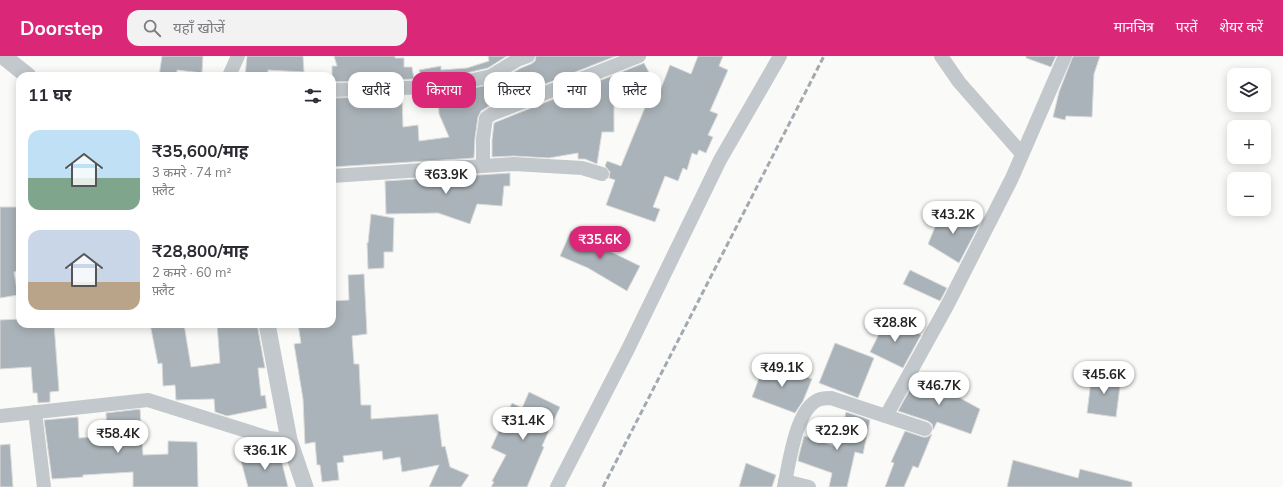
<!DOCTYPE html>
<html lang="hi">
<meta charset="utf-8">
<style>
:root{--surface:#fff;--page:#f2f2f3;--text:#2b2b33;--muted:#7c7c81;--accent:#db2777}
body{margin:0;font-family:Mulish,"Noto Sans Devanagari",sans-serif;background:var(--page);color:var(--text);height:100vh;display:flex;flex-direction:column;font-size:15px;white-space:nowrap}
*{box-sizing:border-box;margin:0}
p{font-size:13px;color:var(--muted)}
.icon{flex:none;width:22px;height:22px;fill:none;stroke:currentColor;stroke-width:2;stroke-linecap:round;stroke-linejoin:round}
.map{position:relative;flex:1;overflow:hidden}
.drawer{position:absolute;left:16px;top:16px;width:320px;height:256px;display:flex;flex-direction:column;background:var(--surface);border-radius:12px;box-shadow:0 2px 10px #0003}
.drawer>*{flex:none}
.banner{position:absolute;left:348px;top:16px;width:380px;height:36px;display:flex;gap:8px}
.controls{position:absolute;left:1227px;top:12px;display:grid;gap:8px}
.controls a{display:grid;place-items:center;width:44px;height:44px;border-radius:8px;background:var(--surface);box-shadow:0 2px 10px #0003;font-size:20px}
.price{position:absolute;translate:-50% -34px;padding:0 9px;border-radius:14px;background:#fff;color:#222;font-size:13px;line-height:26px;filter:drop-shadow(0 1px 2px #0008)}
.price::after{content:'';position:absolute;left:50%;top:24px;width:12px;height:9px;margin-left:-6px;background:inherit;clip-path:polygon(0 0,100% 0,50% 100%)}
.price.current{background:var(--accent);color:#fff}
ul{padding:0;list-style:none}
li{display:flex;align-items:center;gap:12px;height:100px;padding:0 12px}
li span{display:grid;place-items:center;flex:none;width:112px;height:80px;border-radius:12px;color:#555}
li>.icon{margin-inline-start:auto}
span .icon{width:48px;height:48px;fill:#fffc;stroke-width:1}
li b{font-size:17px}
h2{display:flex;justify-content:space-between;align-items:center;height:48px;padding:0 12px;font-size:17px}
.tag{padding:0 14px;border-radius:12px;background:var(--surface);box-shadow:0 2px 10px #0003;font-size:14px;line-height:36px}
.tag.current{background:var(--accent);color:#fff}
header{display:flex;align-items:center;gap:24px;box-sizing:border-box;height:56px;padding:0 20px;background:var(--accent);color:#fff}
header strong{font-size:19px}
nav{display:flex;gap:22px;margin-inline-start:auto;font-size:14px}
.search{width:280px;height:36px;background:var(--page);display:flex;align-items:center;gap:10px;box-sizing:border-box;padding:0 14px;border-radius:12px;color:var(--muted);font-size:15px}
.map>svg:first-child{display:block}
</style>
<header>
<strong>Doorstep</strong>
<div class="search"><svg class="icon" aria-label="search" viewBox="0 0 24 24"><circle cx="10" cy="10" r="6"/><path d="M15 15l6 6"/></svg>यहाँ खोजें</div>
<nav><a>मानचित्र</a><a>परतें</a><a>शेयर करें</a></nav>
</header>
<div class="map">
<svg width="1283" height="431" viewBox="0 0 1283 431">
<rect width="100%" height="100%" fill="#fafaf8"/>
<g fill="#aab3b9" stroke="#dcdcda">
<path d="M 162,0 L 203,0 L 202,17 L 177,14 L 177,20 L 159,20 Z"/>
<path d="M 247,0 L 303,0 L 304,16 L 268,14 L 268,20 L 245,20 Z"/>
<path d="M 334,0 L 395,0 L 395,2 L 404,2 L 404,11 L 412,11 L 414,23 L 332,26 L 332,10 L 337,10 Z"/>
<path d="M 488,0 L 507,0 L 488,12 L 454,20 L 423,23 L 419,14 L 441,10 L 441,14 L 467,12 L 489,5 Z"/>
<path d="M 536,0 L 616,0 L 489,50 L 481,55 L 478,61 L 475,82 L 474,102 L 332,111 L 332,98 L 334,98 L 332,42 L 402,40 L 403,71 L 418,69 L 419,85 L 449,81 L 439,58 L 438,39 L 493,28 L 521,12 L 531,8 L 535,5 Z"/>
<path d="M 698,0 L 723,0 L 719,10 L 728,14 L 710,55 L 718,58 L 708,79 L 713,81 L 706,97 L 699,94 L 697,99 L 692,97 L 687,114 L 683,112 L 678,125 L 665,120 L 653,151 L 660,153 L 655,166 L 606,149 L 615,124 L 609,122 L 610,116 L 605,110 L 607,105 L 621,110 L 655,27 L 660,35 L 670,9 L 691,18 Z"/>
<path d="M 1026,0 L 1056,0 L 1051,11 L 1026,2 Z"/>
<path d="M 1073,0 L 1100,0 L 1094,18 L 1092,61 L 1066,60 L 1065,64 L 1053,61 L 1059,36 Z"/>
<path d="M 644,7 L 654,26 L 614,48 L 614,76 L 602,76 L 597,108 L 585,103 L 578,103 L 578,97 L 549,102 L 514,100 L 492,101 L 492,84 L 494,67 L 496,66 Z"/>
<path d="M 510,117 L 510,130 L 504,130 L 502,150 L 477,148 L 470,168 L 438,157 L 386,158 L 385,125 Z"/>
<path d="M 0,151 L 20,151 L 20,215 L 14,216 L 18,239 L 0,242 Z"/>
<path d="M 942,154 L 979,169 L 959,207 L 928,188 Z"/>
<path d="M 371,158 L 394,162 L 393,196 L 384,196 L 384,212 L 368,213 L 367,187 L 368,187 Z"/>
<path d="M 571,175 L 596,186 L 595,188 L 640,210 L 627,235 L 588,212 L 560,200 Z"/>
<path d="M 910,214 L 947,232 L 940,245 L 903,228 Z"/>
<path d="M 364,218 L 367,278 L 352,280 L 354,308 L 359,308 L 361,349 L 371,349 L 371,363 L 438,358 L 442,391 L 445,390 L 450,411 L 469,419 L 461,431 L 429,431 L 439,409 L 402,416 L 400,401 L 383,404 L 382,395 L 343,400 L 344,406 L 337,407 L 339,424 L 322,426 L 320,409 L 317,409 L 315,386 L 305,388 L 303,343 L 294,288 L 301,287 L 298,268 L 332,268 L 332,245 L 349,244 L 348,219 Z"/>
<path d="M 887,262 L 921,279 L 903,312 L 870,296 Z"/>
<path d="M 20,263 L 20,268 L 54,268 L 59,335 L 50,336 L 50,346 L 38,347 L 37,337 L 33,337 L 31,311 L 0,313 L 0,264 Z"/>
<path d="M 150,268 L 184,268 L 191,311 L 220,307 L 217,268 L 257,268 L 265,312 L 258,312 L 261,340 L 265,339 L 267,352 L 227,360 L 215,356 L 214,343 L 176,344 L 175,329 L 163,330 L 162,307 L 158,308 Z"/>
<path d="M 835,287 L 874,302 L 858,342 L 819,327 Z"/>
<path d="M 765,306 L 812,323 L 803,345 L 795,357 L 752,341 Z"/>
<path d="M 1092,317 L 1121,322 L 1116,361 L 1087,357 Z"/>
<path d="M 918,319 L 980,353 L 971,378 L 937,366 L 933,374 L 932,368 L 928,365 L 898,355 Z"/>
<path d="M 529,336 L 560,351 L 542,390 L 544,391 L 538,405 L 527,431 L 491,431 L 494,426 L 492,425 L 506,399 L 491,392 L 512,347 L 522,352 Z"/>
<path d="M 140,353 L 141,368 L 127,369 L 127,384 L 142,384 L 143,399 L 168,398 L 168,385 L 197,386 L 198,431 L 133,431 L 133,416 L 83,419 L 83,421 L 52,423 L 44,364 L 78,361 L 79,382 L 107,380 L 106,357 Z"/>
<path d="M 846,356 L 870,364 L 863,398 L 855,396 L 847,431 L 829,431 L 832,417 L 798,405 L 799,399 L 804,380 L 838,391 Z"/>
<path d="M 905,375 L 923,381 L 927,381 L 932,378 L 918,412 L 913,410 L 904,431 L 885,431 L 894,407 L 891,406 Z"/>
<path d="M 10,388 L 13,431 L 0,431 L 0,389 Z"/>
<path d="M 279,395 L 288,431 L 248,431 L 241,405 Z"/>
<path d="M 1013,404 L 1078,422 L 1080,413 L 1132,426 L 1132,431 L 1007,431 Z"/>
<path d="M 746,407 L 776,419 L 772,431 L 739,431 Z"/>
</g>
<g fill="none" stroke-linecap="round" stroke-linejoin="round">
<g stroke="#c3c8cc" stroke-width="14">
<path d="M 941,0 L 959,26 L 1022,98"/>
<path d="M 229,20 L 238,0"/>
<path d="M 332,34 L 433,31 L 455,28 L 491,20 L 517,4 L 528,0"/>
<path d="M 483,108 L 483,83 L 486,62 L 492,58 L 639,0"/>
<path d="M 332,120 L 514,108 L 582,112 L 602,118"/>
<path d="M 35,356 L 44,431"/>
<path d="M 0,360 L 148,344 L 269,382 L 289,384"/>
<path d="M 886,360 L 948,248 L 1012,122 L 1065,0"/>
<path d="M 785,425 L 809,431"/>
<path d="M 557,431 L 628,293 L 720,104 L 780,0"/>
<path d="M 784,431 C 789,409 795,357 816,345 C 820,342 826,342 831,342 L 925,373"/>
</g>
<g stroke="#c3c8cc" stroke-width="17">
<path d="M 3,0 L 28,20"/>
<path d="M 267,268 L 289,384 L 305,431"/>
</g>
<path stroke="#a2aab0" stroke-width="3" stroke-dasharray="6 3" stroke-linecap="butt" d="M 603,431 L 824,0"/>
</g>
</svg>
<div class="controls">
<a><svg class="icon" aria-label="layers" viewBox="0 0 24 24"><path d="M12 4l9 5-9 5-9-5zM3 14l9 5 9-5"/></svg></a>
<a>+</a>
<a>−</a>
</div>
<b class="price" style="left:446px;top:139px">₹63.9K</b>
<b class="price" style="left:953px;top:179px">₹43.2K</b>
<b class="price current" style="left:600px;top:204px">₹35.6K</b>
<b class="price" style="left:895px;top:287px">₹28.8K</b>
<b class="price" style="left:782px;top:332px">₹49.1K</b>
<b class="price" style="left:1104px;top:339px">₹45.6K</b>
<b class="price" style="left:939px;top:350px">₹46.7K</b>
<b class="price" style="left:523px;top:385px">₹31.4K</b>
<b class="price" style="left:837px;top:395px">₹22.9K</b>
<b class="price" style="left:118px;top:398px">₹58.4K</b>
<b class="price" style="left:265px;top:415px">₹36.1K</b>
<div class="banner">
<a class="tag">खरीदें</a>
<a class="tag current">किराया</a>
<a class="tag">फ़िल्टर</a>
<a class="tag">नया</a>
<a class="tag">फ़्लैट</a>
</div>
<section class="drawer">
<h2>11 घर<svg class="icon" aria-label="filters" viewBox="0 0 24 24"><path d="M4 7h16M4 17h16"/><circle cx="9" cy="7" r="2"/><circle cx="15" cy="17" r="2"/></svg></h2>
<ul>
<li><span style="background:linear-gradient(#bfe0f5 60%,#7fa58c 0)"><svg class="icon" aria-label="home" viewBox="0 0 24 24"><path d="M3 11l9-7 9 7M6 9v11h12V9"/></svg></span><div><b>₹35,600/माह</b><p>3 कमरे · 74 m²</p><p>फ़्लैट</p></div></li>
<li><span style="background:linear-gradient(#c9d6e8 65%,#b9a48a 0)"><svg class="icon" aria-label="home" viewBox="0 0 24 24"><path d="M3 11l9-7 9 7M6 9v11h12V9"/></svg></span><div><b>₹28,800/माह</b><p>2 कमरे · 60 m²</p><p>फ़्लैट</p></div></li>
</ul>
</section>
</div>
